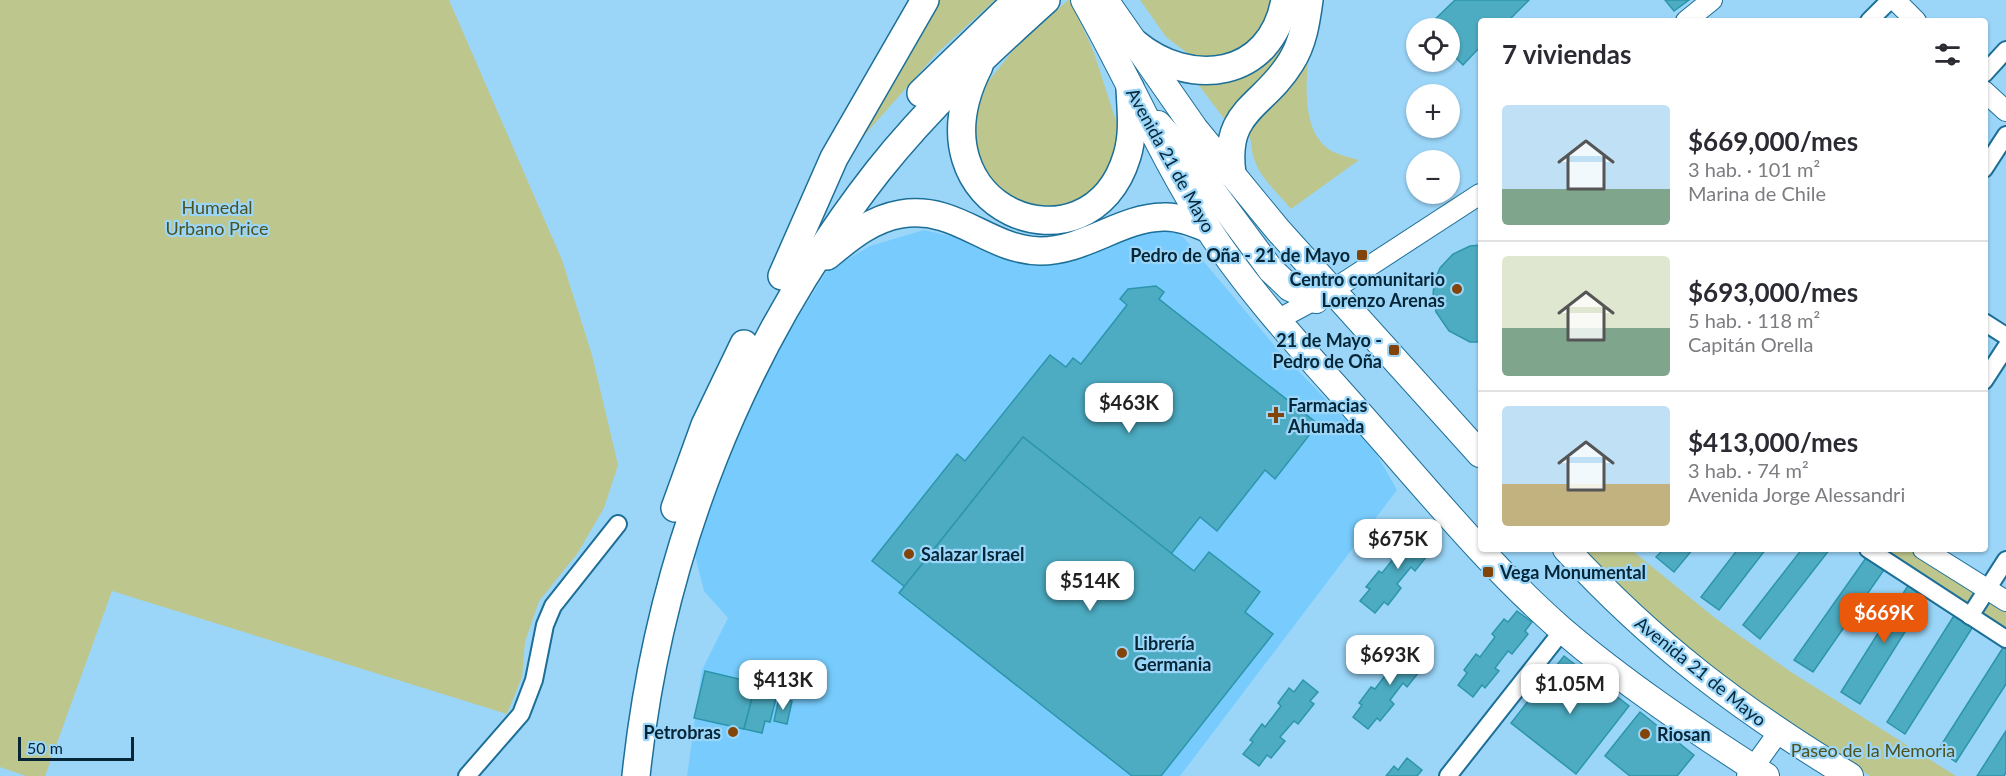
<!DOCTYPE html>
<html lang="es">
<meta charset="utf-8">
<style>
:root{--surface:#fff;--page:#f2f2f3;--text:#2b2b33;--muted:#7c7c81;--line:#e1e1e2;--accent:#ea580c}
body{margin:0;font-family:Lato,sans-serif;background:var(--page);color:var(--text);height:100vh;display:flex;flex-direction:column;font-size:22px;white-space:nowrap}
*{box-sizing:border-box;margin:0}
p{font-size:20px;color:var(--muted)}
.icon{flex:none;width:33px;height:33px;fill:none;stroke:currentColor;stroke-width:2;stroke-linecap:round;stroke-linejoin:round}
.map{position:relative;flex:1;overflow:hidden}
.side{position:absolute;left:1478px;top:18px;width:510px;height:534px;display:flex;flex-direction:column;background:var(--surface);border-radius:6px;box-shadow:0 2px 4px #0004}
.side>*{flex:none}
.controls{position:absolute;left:1406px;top:18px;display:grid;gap:12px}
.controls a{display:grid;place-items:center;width:54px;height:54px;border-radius:50%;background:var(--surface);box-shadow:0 2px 4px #0004;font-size:30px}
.scale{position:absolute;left:18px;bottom:15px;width:116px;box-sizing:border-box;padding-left:6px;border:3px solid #052637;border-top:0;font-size:16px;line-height:21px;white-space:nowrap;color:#052637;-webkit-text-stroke:4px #9bd6f9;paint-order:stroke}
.price{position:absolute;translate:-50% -51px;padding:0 14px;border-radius:12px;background:#fff;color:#222;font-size:20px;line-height:39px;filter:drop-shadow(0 2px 3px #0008)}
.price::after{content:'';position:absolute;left:50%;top:36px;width:18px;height:14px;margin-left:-9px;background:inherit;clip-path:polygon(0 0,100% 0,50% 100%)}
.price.selected{background:var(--accent);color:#fff}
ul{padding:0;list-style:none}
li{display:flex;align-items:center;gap:18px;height:150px;padding:0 24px}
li+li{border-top:2px solid var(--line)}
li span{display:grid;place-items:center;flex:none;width:168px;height:120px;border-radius:6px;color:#555}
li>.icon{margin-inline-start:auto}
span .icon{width:72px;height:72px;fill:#fffc;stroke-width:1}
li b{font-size:26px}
h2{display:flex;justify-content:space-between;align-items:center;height:72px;padding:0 24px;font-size:26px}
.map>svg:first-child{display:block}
</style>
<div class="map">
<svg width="2006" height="776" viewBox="0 0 2006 776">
<rect width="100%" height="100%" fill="#9bd6f9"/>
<path fill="#77ccfd" d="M 1170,229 L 1184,238 L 1279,351 L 1373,448 L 1397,490 L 1180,776 L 687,776 L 702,670 L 728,618 L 704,591 L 695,555 L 747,400 L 826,272 L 870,246 L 924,230 L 955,237 L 1014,262 L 1064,261 L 1125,236 Z"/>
<g fill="#bdc68d">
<path d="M 0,0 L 449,0 L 562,260 L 592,355 L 618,465 L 604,508 L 577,554 L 539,601 L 525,642 L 522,677 L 507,714 L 112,591 L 45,776 L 26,776 L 0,767 Z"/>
<path d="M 938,0 L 995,0 L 937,53 L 854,147 Z"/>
<path d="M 1068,0 L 1071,0 L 1094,53 L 1117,124 L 1117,147 L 1104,180 L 1076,203 L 1032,210 L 985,180 L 971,131 L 987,83 L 1014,49 Z"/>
<path d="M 1140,0 L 1277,0 L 1266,29 L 1224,62 L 1191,56 L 1166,37 Z"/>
<path d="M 1288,20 L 1295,37 L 1230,123 L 1225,120 L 1194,79 Z"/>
<path d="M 1309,45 C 1307,78 1298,137 1336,153 C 1343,156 1352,158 1359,160 L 1291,209 C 1279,194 1260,178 1254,159 C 1250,147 1253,138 1245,127 Z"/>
<path d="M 1578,549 L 1623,549 L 1634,552 L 1715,618 L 1791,672 L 1956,776 L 1870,776 L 1762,707 L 1693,655 Z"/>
<path d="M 1879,549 L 1910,549 L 2006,608 L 2006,630 Z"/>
</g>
<g fill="#4dacc2" stroke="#2c95ac" stroke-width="1.5">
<path d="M 1455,0 L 1529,0 L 1508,21 L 1480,21 L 1480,47 L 1463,65 L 1449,51 L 1449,28 L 1426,28 Z"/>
<path d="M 1665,0 L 1689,0 L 1674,11 Z"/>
<path d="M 1480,245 L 1480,342 L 1470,342 L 1449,331 L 1436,312 L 1433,297 L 1434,282 L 1440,268 L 1453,254 L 1470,246 Z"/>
<path d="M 1156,286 L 1164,292 L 1159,299 L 1318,424 L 1275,479 L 1265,470 L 1217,531 L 1200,517 L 1171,554 L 1023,437 L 905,587 L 872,561 L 957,454 L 965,461 L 1050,355 L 1066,367 L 1073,358 L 1081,364 L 1127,305 L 1120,299 L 1128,289 Z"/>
<path d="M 1023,437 L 1194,571 L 1209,552 L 1260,592 L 1245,612 L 1273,634 L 1161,776 L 1132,776 L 899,593 Z"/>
<path d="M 1420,527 L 1434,539 L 1427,548 L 1431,551 L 1415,571 L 1411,567 L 1397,584 L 1401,588 L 1388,605 L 1384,602 L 1375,613 L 1360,601 L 1370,589 L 1366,587 L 1379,571 L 1382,573 L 1398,553 L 1394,551 L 1406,535 L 1411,539 Z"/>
<path d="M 1664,549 L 1693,549 L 1674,572 L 1656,557 Z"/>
<path d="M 1738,549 L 1766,549 L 1719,610 L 1701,597 Z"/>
<path d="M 1802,549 L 1830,549 L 1760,639 L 1743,625 Z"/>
<path d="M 1868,555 L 1886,567 L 1813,672 L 1794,660 Z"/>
<path d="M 1909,584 L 1928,595 L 1860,704 L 1841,692 Z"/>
<path d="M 1517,611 L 1532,622 L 1525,631 L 1528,634 L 1512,654 L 1508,651 L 1495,668 L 1499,671 L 1485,688 L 1482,685 L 1473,697 L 1458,685 L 1467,673 L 1464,670 L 1476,654 L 1480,657 L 1495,637 L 1492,634 L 1504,619 L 1508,622 Z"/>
<path d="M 1955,614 L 1974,625 L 1905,734 L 1887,722 Z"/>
<path d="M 1412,643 L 1427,654 L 1420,664 L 1423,667 L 1407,687 L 1403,683 L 1390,700 L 1394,704 L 1380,721 L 1377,718 L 1368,729 L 1353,717 L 1362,705 L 1359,703 L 1371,687 L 1375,689 L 1390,669 L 1387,666 L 1399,651 L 1403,655 Z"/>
<path d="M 2006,643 L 2006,684 L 1956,762 L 1938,750 Z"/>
<path d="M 1564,656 L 1629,706 L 1576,774 L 1511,723 Z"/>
<path d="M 705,671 L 756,683 L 744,729 L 694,718 Z"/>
<path d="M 1303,680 L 1318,692 L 1310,701 L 1314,704 L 1298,724 L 1294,721 L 1280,737 L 1285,741 L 1271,758 L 1267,755 L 1259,766 L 1243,754 L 1253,742 L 1250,740 L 1262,724 L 1265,727 L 1281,706 L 1278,703 L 1289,688 L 1294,692 Z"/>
<path d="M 756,683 L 767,686 L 765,696 L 776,698 L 770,722 L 765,721 L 762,733 L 744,729 Z"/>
<path d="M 779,698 L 792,701 L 787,724 L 774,721 Z"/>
<path d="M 1640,712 L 1694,755 L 1677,776 L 1630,776 L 1605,756 Z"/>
<path d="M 2006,731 L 2006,772 L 2004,776 L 1977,776 Z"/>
<path d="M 1407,758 L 1422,770 L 1417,776 L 1386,776 L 1394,766 L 1398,770 Z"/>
</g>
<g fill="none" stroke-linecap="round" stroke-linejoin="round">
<defs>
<g id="minor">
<path d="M 1869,21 L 1890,0"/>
<path d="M 1984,74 L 2006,50"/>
<path d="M 1984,169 L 2006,135"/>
<path d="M 1984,322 L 2006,336"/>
<path d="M 1984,381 L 2006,347"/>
<path d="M 1868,549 L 2006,639"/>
<path d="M 1970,616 L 2006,560"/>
<path d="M 467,776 L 521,714 L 534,680 L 545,625 L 553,606 L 618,524"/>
<path d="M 1448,776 L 1563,630"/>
</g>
<g id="tertiary">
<path d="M 1895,0 L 1916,21"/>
<path d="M 1686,21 L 1712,0"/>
<path d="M 1984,91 L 2006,111"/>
<path d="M 1277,320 L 1331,291 L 1480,194"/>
<path d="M 1923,549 L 2006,601"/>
<path d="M 1747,776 L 1778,733"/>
</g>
<g id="primary">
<path d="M 1084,0 C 1127,75 1160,154 1207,227 C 1251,295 1306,353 1360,414 C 1425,487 1487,564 1561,629 C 1624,683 1696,731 1766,776"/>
<path d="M 1105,0 L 1195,129 L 1278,230 L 1480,454"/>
<path d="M 1158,124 L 1185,154 L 1271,270 L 1290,288 L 1316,300"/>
<path d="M 1566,549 C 1653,644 1741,710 1850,776"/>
</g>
<g id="trunk">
<path d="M 1135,43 C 1190,89 1271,79 1285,0"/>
<path d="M 979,66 C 905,211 1090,280 1127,156 C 1134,133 1131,111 1130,88"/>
<path d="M 921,93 L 1017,0"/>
<path d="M 1232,174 C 1223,109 1263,108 1291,62 C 1303,43 1306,22 1309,0"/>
<path d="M 827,256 C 849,238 871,219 901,214 C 957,205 988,250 1040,251 C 1085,251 1120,218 1163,217 C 1178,216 1193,222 1207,228"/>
<path d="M 782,276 L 834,158 L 925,0"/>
<path d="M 675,508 L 705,425 L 744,344"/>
<path d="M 636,776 C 659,555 741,346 878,171 C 928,108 986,54 1046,0"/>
</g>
</defs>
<use href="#minor" stroke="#1d6f97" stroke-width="20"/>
<use href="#tertiary" stroke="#1d6f97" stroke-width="22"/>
<use href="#primary" stroke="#1d6f97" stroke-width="28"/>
<use href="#trunk" stroke="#1d6f97" stroke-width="30"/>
<use href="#minor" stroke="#fff" stroke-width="16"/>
<use href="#tertiary" stroke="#fff" stroke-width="20"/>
<use href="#primary" stroke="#fff" stroke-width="26"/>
<use href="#trunk" stroke="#fff" stroke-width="27"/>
</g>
<g fill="#834409" stroke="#9bd6f9" stroke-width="2">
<rect x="1356" y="249" width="12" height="12" rx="3"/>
<circle cx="1457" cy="289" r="6"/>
<rect x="1388" y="344" width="12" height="12" rx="3"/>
<path d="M1273 406h6v6h6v6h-6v6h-6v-6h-6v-6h6z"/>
<circle cx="909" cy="554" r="6"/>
<rect x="1482" y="566" width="12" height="12" rx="3"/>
<circle cx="1122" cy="653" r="6"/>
<circle cx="733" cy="732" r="6"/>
<circle cx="1645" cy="734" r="6"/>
</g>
<g text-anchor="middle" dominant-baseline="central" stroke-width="4.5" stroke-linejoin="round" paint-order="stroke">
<g font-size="18" fill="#052637" stroke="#9bd6f9">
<text transform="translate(1171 160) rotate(61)">Avenida 21 de Mayo</text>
<text transform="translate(1701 671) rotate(39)">Avenida 21 de Mayo</text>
</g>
<g font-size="18" fill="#4c521e" stroke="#9bd6f9">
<text x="217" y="207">Humedal<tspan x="217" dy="21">Urbano Price</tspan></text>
<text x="1873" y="750">Paseo de la Memoria</text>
</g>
<g font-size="18" font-weight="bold" fill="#052637" stroke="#9bd6f9" text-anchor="start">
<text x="1350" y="255" text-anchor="end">Pedro de Oña - 21 de Mayo</text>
<text x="1445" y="279" text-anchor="end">Centro comunitario<tspan x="1445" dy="21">Lorenzo Arenas</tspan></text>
<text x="1382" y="340" text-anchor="end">21 de Mayo -<tspan x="1382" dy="21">Pedro de Oña</tspan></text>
<text x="1288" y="405">Farmacias<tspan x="1288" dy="21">Ahumada</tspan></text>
<text x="921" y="554">Salazar Israel</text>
<text x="1500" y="572">Vega Monumental</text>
<text x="1134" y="643">Librería<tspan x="1134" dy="21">Germania</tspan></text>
<text x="721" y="732" text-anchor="end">Petrobras</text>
<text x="1657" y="734">Riosan</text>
</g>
</g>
</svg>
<div class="controls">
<a><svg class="icon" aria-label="locate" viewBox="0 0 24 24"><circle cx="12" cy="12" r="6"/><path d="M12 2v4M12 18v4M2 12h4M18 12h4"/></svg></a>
<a>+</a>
<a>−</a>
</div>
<div class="scale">50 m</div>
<b class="price" style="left:1129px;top:434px">$463K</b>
<b class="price" style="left:1398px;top:570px">$675K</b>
<b class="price" style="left:1090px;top:612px">$514K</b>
<b class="price selected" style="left:1884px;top:644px">$669K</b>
<b class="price" style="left:1390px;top:686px">$693K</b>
<b class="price" style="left:783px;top:711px">$413K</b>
<b class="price" style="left:1570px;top:715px">$1.05M</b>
<section class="side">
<h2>7 viviendas<svg class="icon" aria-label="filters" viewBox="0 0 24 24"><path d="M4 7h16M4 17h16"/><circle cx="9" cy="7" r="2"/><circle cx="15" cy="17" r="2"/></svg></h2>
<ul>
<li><span style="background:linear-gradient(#bfe0f5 70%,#7fa58c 0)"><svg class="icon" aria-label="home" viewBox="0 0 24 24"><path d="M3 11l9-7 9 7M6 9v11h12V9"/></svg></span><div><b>$669,000/mes</b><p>3 hab. · 101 m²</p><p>Marina de Chile</p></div></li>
<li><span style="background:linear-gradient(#dfe7d0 60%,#7fa58c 0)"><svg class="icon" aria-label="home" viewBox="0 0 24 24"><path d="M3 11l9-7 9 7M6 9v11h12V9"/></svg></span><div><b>$693,000/mes</b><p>5 hab. · 118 m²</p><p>Capitán Orella</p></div></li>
<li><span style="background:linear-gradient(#bfe0f5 65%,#c2b280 0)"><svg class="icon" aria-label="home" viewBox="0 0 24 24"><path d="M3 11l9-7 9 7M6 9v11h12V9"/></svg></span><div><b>$413,000/mes</b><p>3 hab. · 74 m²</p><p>Avenida Jorge Alessandri</p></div></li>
</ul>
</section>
</div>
